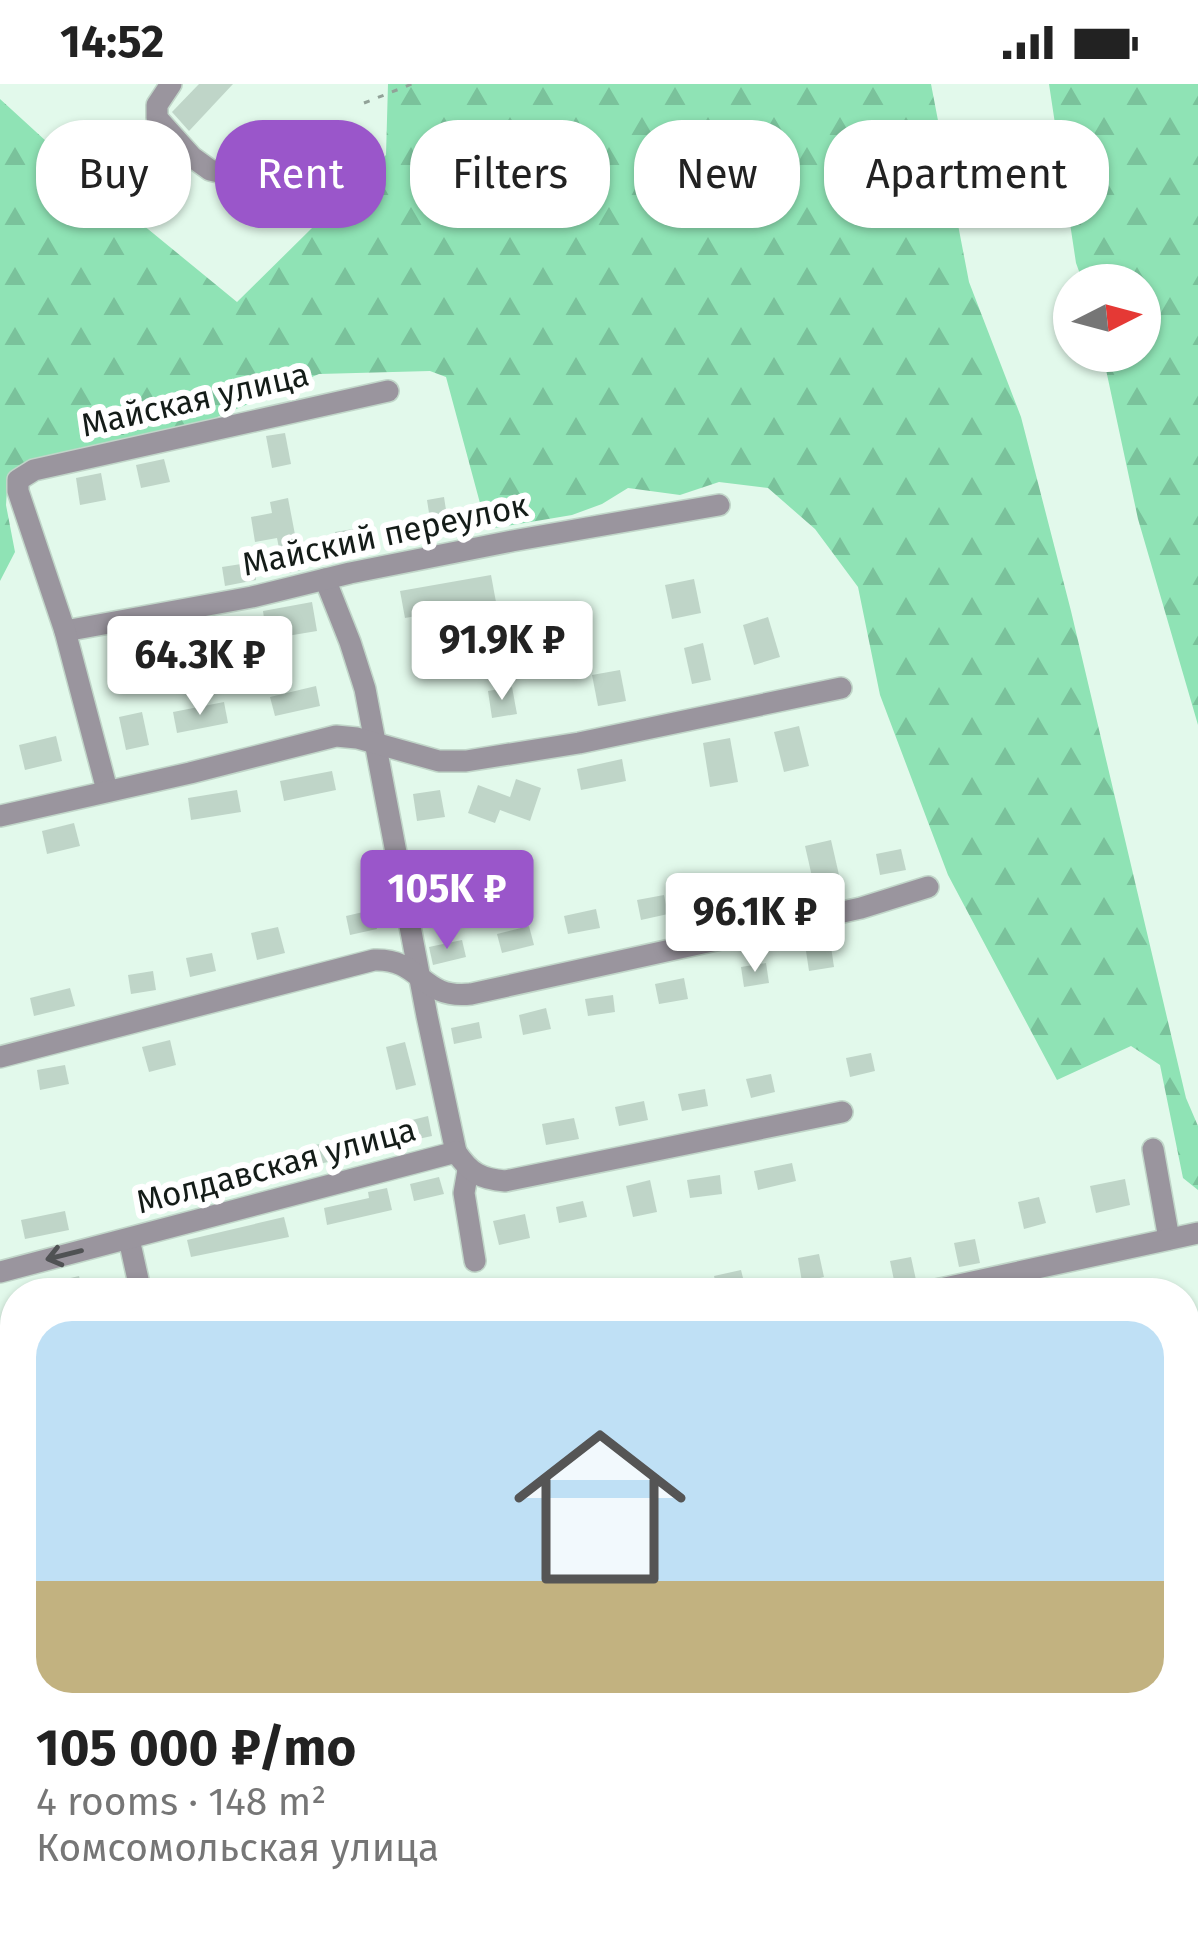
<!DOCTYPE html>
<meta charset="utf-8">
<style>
:root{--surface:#fff;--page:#f2f2f2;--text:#222;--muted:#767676;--accent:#9a56ca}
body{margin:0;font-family:"Fira Sans",sans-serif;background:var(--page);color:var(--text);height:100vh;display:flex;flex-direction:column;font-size:45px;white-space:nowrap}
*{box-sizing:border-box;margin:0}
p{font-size:39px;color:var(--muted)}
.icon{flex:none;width:66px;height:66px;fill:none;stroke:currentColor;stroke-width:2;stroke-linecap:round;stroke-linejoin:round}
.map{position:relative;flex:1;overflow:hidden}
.drawer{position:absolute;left:0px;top:1194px;width:1200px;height:663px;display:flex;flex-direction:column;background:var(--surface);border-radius:48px 48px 0 0;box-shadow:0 3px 9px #0004}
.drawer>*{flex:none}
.top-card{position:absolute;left:36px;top:36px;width:1128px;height:108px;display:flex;gap:24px}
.needle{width:78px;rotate:84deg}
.controls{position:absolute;left:1053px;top:180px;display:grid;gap:24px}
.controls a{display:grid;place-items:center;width:108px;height:108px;border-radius:50%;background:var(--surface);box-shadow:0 3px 9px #0004;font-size:60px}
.price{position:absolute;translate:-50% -102px;padding:0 27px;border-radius:12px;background:#fff;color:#222;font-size:39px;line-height:78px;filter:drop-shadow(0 3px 6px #0008)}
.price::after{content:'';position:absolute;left:50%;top:72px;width:36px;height:27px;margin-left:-18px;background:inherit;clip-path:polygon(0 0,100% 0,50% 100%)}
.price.active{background:var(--accent);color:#fff}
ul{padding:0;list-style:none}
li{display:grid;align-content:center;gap:24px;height:636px;padding:0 36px}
li span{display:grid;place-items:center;height:372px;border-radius:36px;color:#555}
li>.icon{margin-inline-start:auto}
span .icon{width:216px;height:216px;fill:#fffc;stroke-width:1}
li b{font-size:51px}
.pill{padding:0 42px;border-radius:48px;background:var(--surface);box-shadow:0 3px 9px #0004;font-size:42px;line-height:108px}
.pill.active{background:var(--accent);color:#fff}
.status{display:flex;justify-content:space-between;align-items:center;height:84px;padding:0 60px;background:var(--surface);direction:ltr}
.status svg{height:33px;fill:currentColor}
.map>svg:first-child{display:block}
</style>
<div class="status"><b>14:52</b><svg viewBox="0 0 49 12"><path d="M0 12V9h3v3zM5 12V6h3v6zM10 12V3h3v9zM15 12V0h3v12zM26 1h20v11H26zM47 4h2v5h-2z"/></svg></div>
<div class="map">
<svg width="1198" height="1856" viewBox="0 0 1198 1856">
<defs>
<pattern id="forest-firs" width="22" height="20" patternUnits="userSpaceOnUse" patternTransform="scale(3)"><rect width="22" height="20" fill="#8fe3b5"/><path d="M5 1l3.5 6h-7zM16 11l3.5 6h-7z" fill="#7ac29b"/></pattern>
</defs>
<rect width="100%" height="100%" fill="#e2f9eb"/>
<g fill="url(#forest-firs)">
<path d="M 388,0 L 931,0 L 969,198 L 1021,333 L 1071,527 L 1186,1014 L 1198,1042 L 1198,1106 L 1183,1094 L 1160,981 L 1131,962 L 1057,996 L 948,791 L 880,611 L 858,503 L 815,445 L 768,404 L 719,398 L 680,411 L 628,404 L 602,420 L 572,431 L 494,444 L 484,434 L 446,293 L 430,287 L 319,290 L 215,334 L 26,378 L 8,390 L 6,421 L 15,468 L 0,497 L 0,15 L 93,100 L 237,218 L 386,71 Z"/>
<path d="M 1049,0 L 1198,0 L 1198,641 L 1138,435 L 1102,267 L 1140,267 L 1140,201 L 1084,201 L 1076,179 Z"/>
</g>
<g fill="#bfd5c8">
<path d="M 199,0 L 233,0 L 189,47 L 172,28 Z"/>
<path d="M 285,349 L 291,380 L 272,384 L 266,352 Z"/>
<path d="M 164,375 L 170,398 L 141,404 L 136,381 Z"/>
<path d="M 101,389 L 106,416 L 80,421 L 76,394 Z"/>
<path d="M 444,413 L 448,439 L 431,442 L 427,416 Z"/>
<path d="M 288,414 L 297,461 L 336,454 L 335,448 L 359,444 L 362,463 L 299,475 L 301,486 L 284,490 L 277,454 L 255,458 L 251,433 L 272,429 L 270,418 Z"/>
<path d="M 254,478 L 256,496 L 225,502 L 222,483 Z"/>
<path d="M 491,491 L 496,518 L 405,534 L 400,507 Z"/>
<path d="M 694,495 L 701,529 L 672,535 L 665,501 Z"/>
<path d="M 312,518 L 317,547 L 281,553 L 280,546 L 266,548 L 263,527 Z"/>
<path d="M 768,533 L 780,573 L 754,581 L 743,541 Z"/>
<path d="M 214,538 L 217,559 L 186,564 L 183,543 Z"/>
<path d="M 703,559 L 711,596 L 692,600 L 684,564 Z"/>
<path d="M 620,586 L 626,617 L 598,622 L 592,591 Z"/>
<path d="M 316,602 L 320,622 L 275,632 L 270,613 Z"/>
<path d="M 512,603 L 517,630 L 492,634 L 488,607 Z"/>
<path d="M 224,618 L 228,639 L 177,649 L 173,628 Z"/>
<path d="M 142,628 L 149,661 L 126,666 L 119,633 Z"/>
<path d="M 799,642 L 809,682 L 784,688 L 774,648 Z"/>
<path d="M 56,652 L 62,677 L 25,686 L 19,661 Z"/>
<path d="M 730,654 L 738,698 L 710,703 L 703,659 Z"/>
<path d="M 622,675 L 626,697 L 581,706 L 577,685 Z"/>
<path d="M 332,687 L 336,706 L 284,717 L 280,697 Z"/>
<path d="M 516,695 L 541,704 L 530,737 L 500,726 L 495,739 L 468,729 L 478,701 L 510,713 Z"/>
<path d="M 237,706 L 241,728 L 191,736 L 188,714 Z"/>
<path d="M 440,706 L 445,733 L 417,737 L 413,710 Z"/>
<path d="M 74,739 L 80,762 L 47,770 L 42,747 Z"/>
<path d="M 831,756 L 839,791 L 813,797 L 805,762 Z"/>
<path d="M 901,765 L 906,786 L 880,791 L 876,770 Z"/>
<path d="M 742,793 L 746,814 L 721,820 L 716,799 Z"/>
<path d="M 664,811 L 668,830 L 641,836 L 637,816 Z"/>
<path d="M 596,825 L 600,844 L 568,850 L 564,832 Z"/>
<path d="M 372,826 L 377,845 L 350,851 L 346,832 Z"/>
<path d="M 529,842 L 534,861 L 502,869 L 497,850 Z"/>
<path d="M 278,843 L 285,869 L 257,876 L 251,849 Z"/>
<path d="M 462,856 L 466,873 L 433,881 L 429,863 Z"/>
<path d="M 831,863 L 834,883 L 809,887 L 806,867 Z"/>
<path d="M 212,869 L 216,887 L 190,893 L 186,874 Z"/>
<path d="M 766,879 L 769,899 L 744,903 L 741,883 Z"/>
<path d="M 153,887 L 156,906 L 131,910 L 128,891 Z"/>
<path d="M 684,894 L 688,915 L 659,920 L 655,900 Z"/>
<path d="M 70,904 L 75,922 L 34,932 L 30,914 Z"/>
<path d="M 613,911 L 615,928 L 588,932 L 585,915 Z"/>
<path d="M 546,924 L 551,945 L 523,951 L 519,931 Z"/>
<path d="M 479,938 L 482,954 L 454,960 L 451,944 Z"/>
<path d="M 170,956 L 176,981 L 149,988 L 142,963 Z"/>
<path d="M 405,958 L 416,1001 L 396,1006 L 386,963 Z"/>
<path d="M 871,969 L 875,987 L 850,993 L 846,974 Z"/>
<path d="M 65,981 L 69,1000 L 40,1006 L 37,986 Z"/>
<path d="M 771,990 L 775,1008 L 751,1014 L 746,995 Z"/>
<path d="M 705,1005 L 708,1022 L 682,1027 L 678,1010 Z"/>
<path d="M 644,1017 L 648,1036 L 619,1042 L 615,1023 Z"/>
<path d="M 428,1032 L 432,1052 L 404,1058 L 400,1039 Z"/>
<path d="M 574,1034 L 579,1055 L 546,1061 L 542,1040 Z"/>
<path d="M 333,1057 L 337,1076 L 310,1082 L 306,1063 Z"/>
<path d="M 271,1075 L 275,1092 L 243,1099 L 240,1082 Z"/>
<path d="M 792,1079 L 796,1097 L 758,1106 L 754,1087 Z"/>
<path d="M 720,1091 L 722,1110 L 690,1114 L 687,1096 Z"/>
<path d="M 439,1093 L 444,1110 L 414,1117 L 410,1100 Z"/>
<path d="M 1125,1095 L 1130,1121 L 1096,1129 L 1090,1102 Z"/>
<path d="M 650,1096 L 657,1128 L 633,1133 L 626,1102 Z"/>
<path d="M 387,1104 L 392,1126 L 327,1141 L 324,1124 L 369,1114 L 368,1108 Z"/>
<path d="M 1039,1113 L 1046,1139 L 1024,1145 L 1018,1118 Z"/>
<path d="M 583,1117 L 587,1133 L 559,1139 L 556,1123 Z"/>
<path d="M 65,1127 L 69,1146 L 25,1155 L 21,1136 Z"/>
<path d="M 525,1130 L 530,1154 L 499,1161 L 493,1137 Z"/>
<path d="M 284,1133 L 289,1153 L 191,1173 L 187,1156 Z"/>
<path d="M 975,1155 L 980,1179 L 959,1183 L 954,1159 Z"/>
<path d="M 819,1170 L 824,1193 L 802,1198 L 798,1174 Z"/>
<path d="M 911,1173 L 916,1196 L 895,1201 L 890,1177 Z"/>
<path d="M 741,1186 L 746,1206 L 740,1209 L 718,1209 L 714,1192 Z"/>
<path d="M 79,1192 L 83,1209 L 29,1209 L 28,1204 Z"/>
</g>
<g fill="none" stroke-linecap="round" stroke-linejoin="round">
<defs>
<g id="minor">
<path d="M 171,0 L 157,21 L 157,34 L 192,73 L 210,86 L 245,94"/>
<path d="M 325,495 L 350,558 L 365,605 L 427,932 L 456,1068"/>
<path d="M 65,547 L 252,513 L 350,489 L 512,457 L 719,421"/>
<path d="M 107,706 L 65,547 L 18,407 L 18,396 L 34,386 L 388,307"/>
<path d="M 0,732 L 190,689 L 336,652 L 357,654 L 439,677 L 466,677 L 579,659 L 841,604"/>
<path d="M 0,973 L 374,876 C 422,874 420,916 471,910 L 861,824 L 928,803"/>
<path d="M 1153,1065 L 1169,1155"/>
<path d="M 468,1086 L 464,1109 L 475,1177"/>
<path d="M 129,1155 L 141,1209"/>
<path d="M 0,1188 L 456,1068 C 470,1089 481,1095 505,1097 L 842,1028"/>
<path d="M 922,1209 L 1198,1149"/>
<path d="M 1185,1355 L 1198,1353"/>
<path d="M 0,1423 L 15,1420"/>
<path d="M 1185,1571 L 1198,1568"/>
<path d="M 0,1639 L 15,1636"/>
<path d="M 0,1765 L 15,1760"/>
<path d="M 1185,1797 L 1198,1795"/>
<path d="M 304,1842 L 311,1856"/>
<path d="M 788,1856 L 885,1842"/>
</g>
</defs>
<use href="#minor" stroke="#c1d6c9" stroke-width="24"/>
<path stroke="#91a298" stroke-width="3" stroke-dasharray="6 9" stroke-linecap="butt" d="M 364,19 L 412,0"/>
<use href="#minor" stroke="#9a959e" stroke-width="21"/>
</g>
<defs><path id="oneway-shaft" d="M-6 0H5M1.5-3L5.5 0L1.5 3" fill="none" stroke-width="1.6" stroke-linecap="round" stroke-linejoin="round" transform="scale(3)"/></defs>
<use stroke="#505254" href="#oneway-shaft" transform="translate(64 1171) rotate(166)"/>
<g text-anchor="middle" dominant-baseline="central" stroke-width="12" stroke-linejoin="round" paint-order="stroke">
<g font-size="33" fill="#141c18" stroke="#fff">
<text transform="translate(195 316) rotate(-13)">Майская улица</text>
<text transform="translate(385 451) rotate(-12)">Майский переулок</text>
<text transform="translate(276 1082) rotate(-15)">Молдавская улица</text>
</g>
</g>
</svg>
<div class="controls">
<a><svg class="needle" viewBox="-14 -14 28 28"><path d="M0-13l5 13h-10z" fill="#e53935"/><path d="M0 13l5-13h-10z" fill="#767676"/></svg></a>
</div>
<b class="price" style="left:502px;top:619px">91.9K ₽</b>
<b class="price" style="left:200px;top:634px">64.3K ₽</b>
<b class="price active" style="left:447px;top:868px">105K ₽</b>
<b class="price" style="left:755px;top:891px">96.1K ₽</b>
<div class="top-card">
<a class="pill">Buy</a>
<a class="pill active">Rent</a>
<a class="pill">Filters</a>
<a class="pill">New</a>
<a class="pill">Apartment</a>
</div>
<section class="drawer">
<ul>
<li><span style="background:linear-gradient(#bfe0f5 70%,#c2b280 0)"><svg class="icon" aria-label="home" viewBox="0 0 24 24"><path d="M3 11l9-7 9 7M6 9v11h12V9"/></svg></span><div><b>105 000 ₽/mo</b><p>4 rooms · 148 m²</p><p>Комсомольская улица</p></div></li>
</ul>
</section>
</div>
